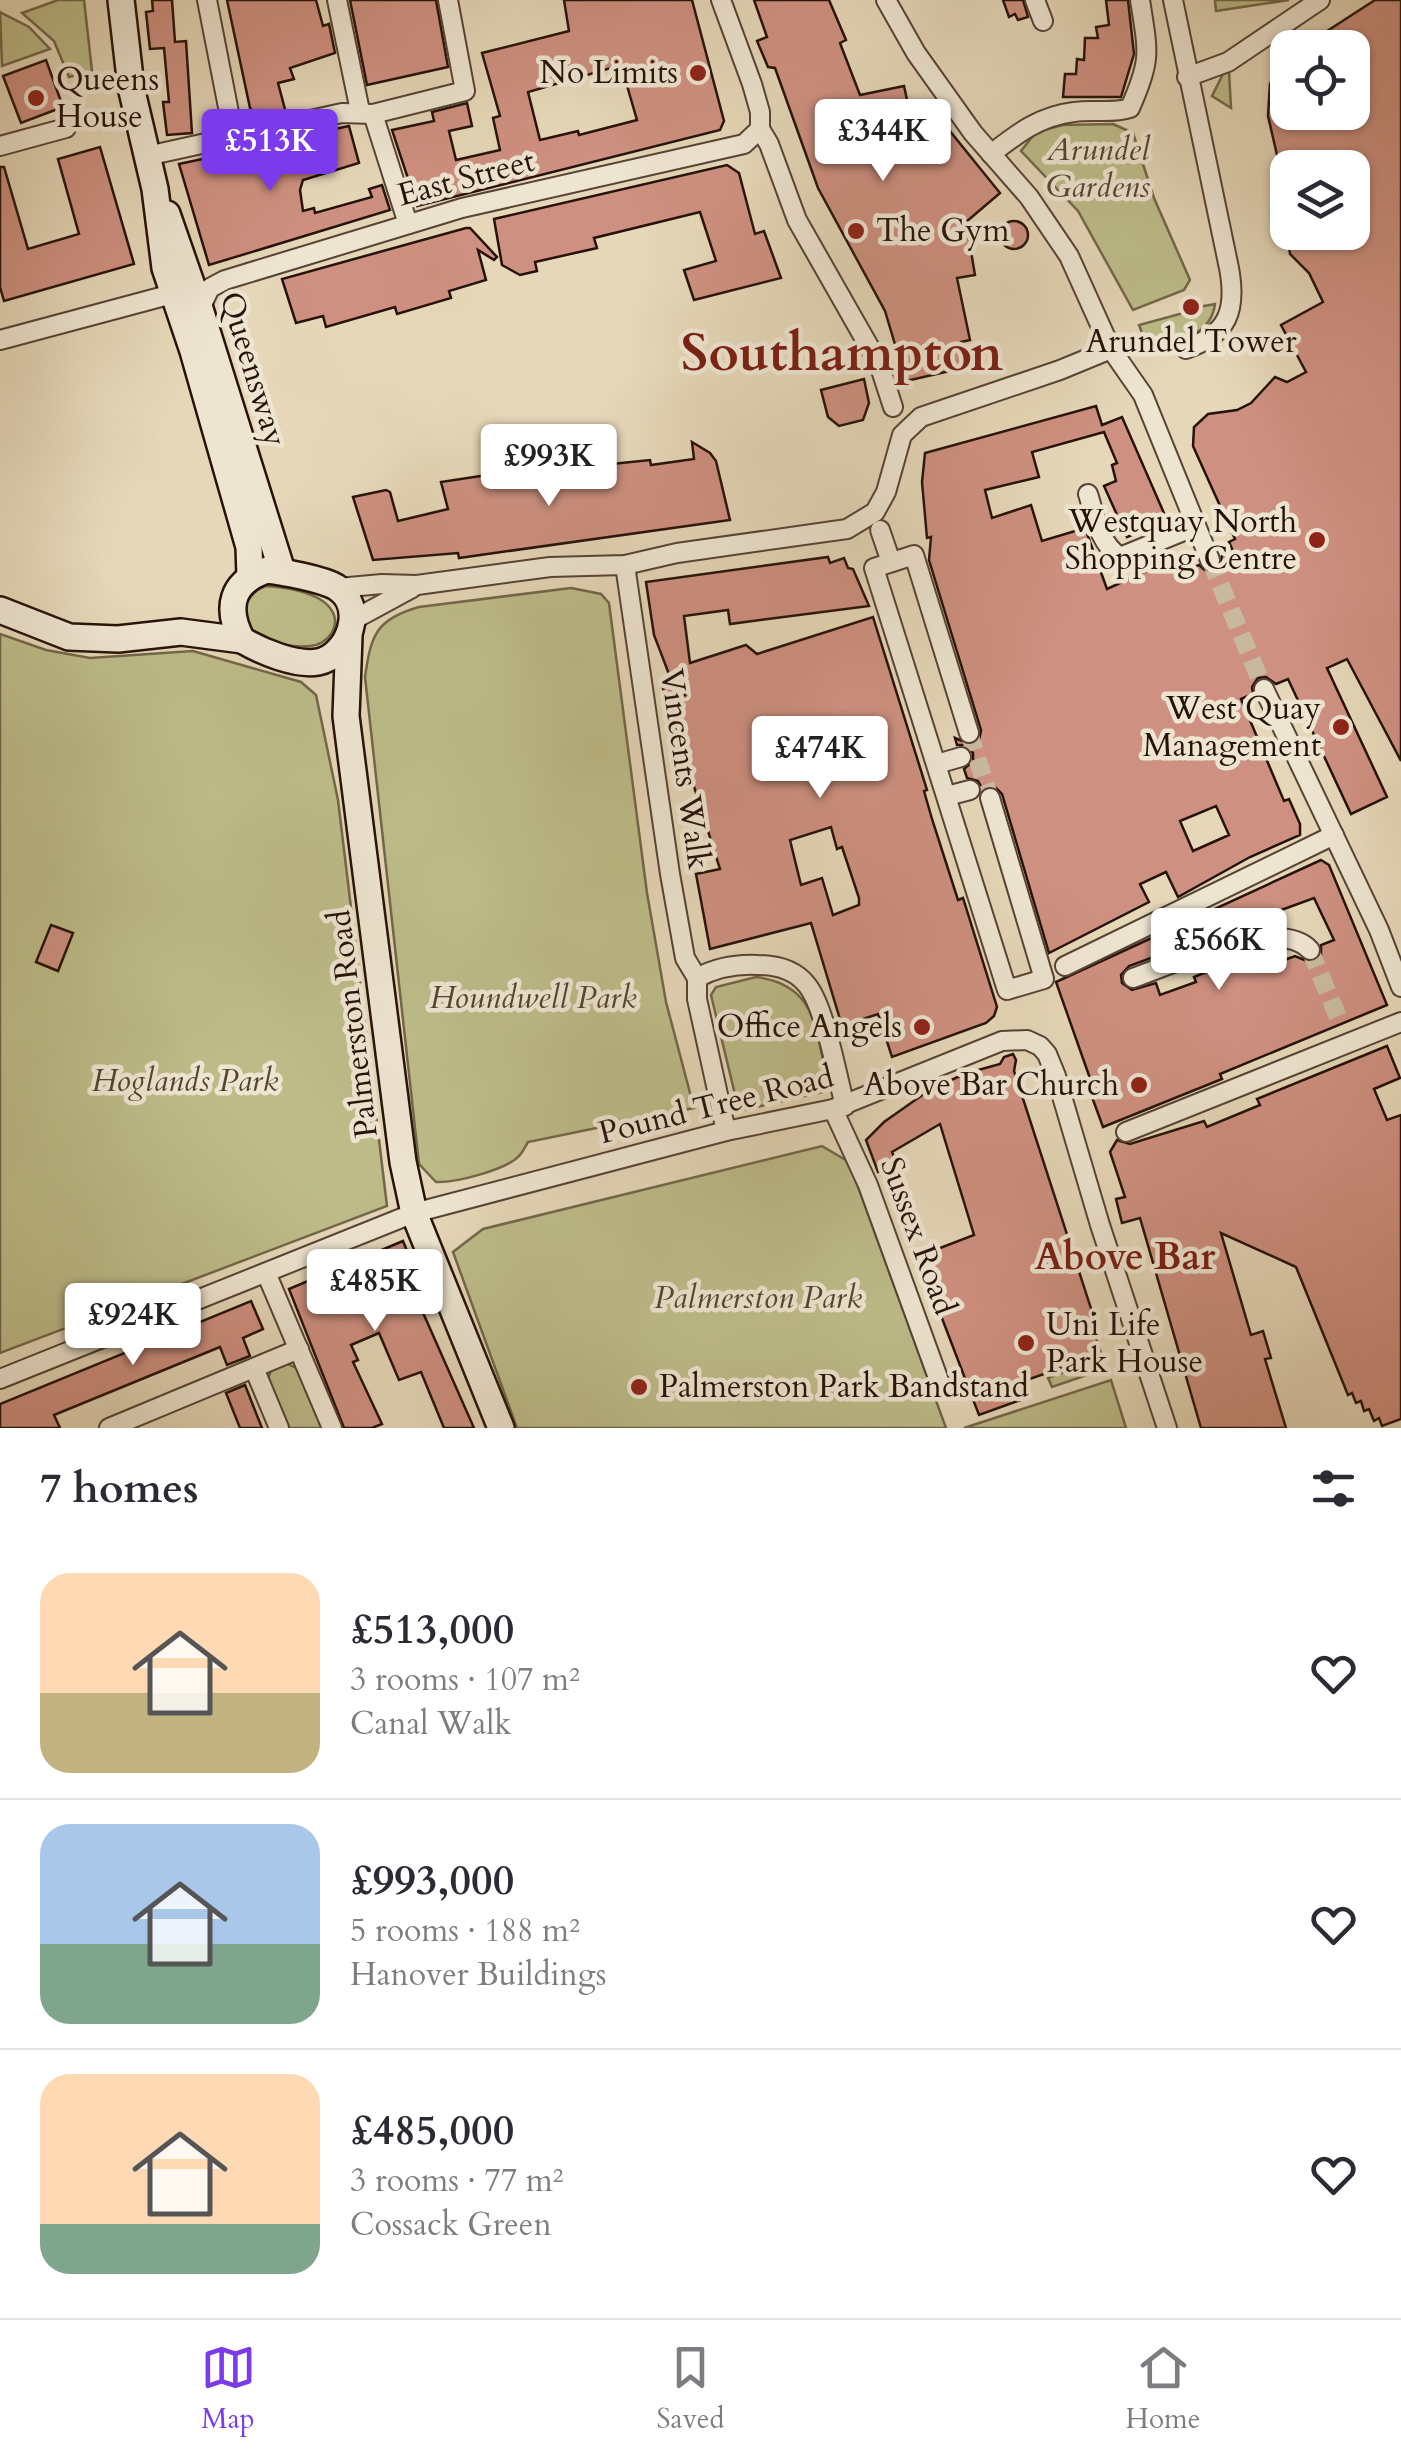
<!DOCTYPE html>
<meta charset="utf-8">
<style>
:root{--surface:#fff;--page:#f2f2f3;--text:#2b2b33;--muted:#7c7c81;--line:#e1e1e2;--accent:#7c3aed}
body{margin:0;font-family:Cardo,serif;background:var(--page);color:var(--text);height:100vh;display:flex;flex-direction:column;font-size:38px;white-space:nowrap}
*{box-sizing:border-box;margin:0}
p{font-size:32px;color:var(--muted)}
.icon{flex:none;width:55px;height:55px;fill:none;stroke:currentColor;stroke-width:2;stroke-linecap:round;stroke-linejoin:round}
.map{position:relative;height:1428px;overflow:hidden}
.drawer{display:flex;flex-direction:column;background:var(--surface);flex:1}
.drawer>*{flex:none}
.controls{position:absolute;left:1270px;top:30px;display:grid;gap:20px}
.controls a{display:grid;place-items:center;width:100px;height:100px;border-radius:20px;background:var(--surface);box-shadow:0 2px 8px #0004;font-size:50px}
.price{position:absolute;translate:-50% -85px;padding:0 22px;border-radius:10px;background:#fff;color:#222;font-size:32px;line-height:65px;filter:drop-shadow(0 2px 5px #0008)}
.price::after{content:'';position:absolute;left:50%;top:60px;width:30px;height:22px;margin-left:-15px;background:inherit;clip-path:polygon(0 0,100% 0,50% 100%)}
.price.active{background:var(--accent);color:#fff}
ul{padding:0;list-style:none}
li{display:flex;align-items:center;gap:30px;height:250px;padding:0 40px}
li+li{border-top:2px solid var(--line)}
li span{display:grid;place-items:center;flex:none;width:280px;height:200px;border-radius:30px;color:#555}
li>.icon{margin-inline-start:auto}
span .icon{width:120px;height:120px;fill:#fffc;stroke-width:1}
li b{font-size:42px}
h2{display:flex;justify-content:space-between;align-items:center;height:120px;padding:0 40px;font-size:42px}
.tab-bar{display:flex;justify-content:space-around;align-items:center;height:140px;border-top:2px solid var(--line);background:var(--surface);font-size:28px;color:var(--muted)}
.tab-bar a{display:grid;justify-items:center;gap:5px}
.tab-bar .active{color:var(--accent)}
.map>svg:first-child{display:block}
</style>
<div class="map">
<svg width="1401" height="1428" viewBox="0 0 1401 1428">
<rect width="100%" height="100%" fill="#e5d7b8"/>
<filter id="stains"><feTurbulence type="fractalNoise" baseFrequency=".002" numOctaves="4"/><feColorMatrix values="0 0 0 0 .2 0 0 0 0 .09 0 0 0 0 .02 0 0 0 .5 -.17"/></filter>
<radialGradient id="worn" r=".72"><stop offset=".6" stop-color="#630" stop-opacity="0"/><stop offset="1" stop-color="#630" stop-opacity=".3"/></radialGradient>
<g fill="#bdbc89" stroke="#726749" stroke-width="2.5">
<path d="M 58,0 L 84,0 L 92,71 L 69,77 L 54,41 L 22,13 Z"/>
<path d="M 1215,0 L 1289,0 L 1216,11 Z"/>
<path d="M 0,12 L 29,27 L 50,49 L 2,66 Z"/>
<path d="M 1225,70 L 1229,72 L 1231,108 L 1212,96 Z"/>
<path d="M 1113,124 L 1133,133 L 1154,198 L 1190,280 L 1184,290 L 1133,310 L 1078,211 L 1021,151 L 1036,132 L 1063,125 Z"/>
<path d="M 1215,304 C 1211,337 1176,341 1149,351 L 1139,325 L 1183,313 L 1193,316 L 1199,307 Z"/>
<path d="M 265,586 C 284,587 318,592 330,608 C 343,625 328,645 310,646 C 294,648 262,643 251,629 C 236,612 249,593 265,586 Z"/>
<path d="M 571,588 L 601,594 L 609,603 L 647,893 L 666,1002 L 694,1108 L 528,1142 C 525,1147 523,1152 519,1156 C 506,1170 455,1183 436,1182 L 419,1164 L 365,677 C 371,635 376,619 419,607 Z"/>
<path d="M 0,634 L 46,650 L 90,658 L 193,651 L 301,682 L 316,695 L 338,800 L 387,1206 L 0,1353 Z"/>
<path d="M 756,977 C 819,985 815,1032 828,1083 L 823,1092 L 739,1111 L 711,995 L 716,987 Z"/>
<path d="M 822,1146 L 849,1162 L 946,1428 L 517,1428 L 453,1252 L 483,1229 Z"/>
<path d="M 1093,1362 L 1096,1372 L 1052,1387 L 1048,1378 Z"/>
<path d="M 286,1363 L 300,1370 L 324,1428 L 286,1428 L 267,1382 L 271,1370 Z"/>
<path d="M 1111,1380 L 1126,1428 L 964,1428 Z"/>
</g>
<g fill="#ce9080" stroke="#261209" stroke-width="2.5" fill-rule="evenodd">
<path d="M 152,0 L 172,0 L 175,42 L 186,41 L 192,133 L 167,135 L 163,102 L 169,102 L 164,48 L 150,49 L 146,12 L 153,11 Z"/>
<path d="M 227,0 L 316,0 L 323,26 L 329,24 L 335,53 L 290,68 L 294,79 L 278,83 L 286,113 L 263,118 L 262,112 L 255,114 L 250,108 Z"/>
<path d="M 350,0 L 436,0 L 448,67 L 367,85 Z"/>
<path d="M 564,0 L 692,0 L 724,121 L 720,130 L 417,206 L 392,130 L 434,121 L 432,112 L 467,103 L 472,126 L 449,131 L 456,160 L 500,150 L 493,118 L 500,116 L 482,53 L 569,31 ZM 621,65 L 637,120 L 579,135 L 578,131 L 540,140 L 528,92 Z"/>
<path d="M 754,0 L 829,0 L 846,40 L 840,43 L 860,95 L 904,86 L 914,131 L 930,128 L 949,130 L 1000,193 L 966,222 L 975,275 L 957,278 L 970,340 L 961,342 L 967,367 L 906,381 L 885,311 L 818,188 L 775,68 L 768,67 L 757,41 L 767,37 Z"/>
<path d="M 1003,0 L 1023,0 L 1028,17 L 1018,20 L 1015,14 L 1009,17 Z"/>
<path d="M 1106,0 L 1128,0 L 1134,54 L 1121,97 L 1063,97 L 1065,74 L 1076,74 L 1077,59 L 1084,60 L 1085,38 L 1098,38 L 1096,27 L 1109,25 Z"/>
<path d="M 1375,0 L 1401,0 L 1401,761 L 1347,659 L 1327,668 L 1387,797 L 1351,814 L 1288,679 L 1276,684 L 1266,677 L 1258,678 L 1252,687 L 1253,694 L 1241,699 L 1284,801 L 1289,799 L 1300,824 L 1300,835 L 1250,857 L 1178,897 L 1166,872 L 1140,884 L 1149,902 L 1049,953 L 1002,794 L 994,786 L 982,788 L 978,781 L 967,778 L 964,769 L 973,761 L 973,753 L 965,745 L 957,745 L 955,738 L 972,745 L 979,741 L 981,730 L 929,560 L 931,537 L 927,538 L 922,482 L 925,453 L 1096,406 L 1102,425 L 1122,417 L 1167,520 L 1127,537 L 1104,486 L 1116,481 L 1112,465 L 1117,463 L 1104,432 L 1032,452 L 1039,477 L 985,490 L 992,518 L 1031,505 L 1042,541 L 1085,528 L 1107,589 L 1179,556 L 1185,571 L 1199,565 L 1207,572 L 1219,568 L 1222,556 L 1233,551 L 1229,542 L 1235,539 L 1193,446 L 1194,427 L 1208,414 L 1237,410 L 1251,403 L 1275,377 L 1287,382 L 1306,372 L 1281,325 L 1323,302 L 1309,273 L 1290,254 L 1287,232 L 1352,232 L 1352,168 L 1280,168 L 1268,116 L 1270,84 L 1288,42 L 1288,112 L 1352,112 L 1352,48 L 1301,48 ZM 1216,806 L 1229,835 L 1193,851 L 1180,821 Z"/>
<path d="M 46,60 L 63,107 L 21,123 L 3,76 Z"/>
<path d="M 349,126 L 359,163 L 303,180 L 300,190 L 303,211 L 314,208 L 315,213 L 372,197 L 369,189 L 382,185 L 390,210 L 209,265 L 179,164 L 249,149 L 259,153 L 266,144 Z"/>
<path d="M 100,147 L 134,264 L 4,301 L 0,287 L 0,167 L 4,167 L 28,249 L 79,234 L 58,159 Z"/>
<path d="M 727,165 L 739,173 L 755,234 L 764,231 L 781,278 L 694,300 L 684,270 L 716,261 L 700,212 L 594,238 L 597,248 L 535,262 L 537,271 L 520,275 L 502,265 L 494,219 Z"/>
<circle cx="1014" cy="235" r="14"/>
<path d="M 466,228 L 470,228 L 497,257 L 494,260 L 478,250 L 486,280 L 449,291 L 451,298 L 397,314 L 395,307 L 326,327 L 323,316 L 296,323 L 282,279 Z"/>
<path d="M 864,379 L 869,403 L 863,420 L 839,426 L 828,417 L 821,390 Z"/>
<path d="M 692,442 L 710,453 L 716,461 L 730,520 L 459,558 L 458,553 L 373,560 L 353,497 L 386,490 L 390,492 L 398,521 L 448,509 L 441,482 L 539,467 L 545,492 L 563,469 L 650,460 L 651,465 L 694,459 Z"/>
<path d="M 828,557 L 830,563 L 844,558 L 848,568 L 853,569 L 869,606 L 730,624 L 728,610 L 684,616 L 690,663 L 746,645 L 757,654 L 873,617 L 927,790 L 924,791 L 932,819 L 958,900 L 963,898 L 997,1007 L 994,1016 L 986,1023 L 892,1057 L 878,1014 L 842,1026 L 811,923 L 710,949 L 696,874 L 720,869 L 662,685 L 672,682 L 654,635 L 646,582 ZM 831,827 L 837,849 L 842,847 L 859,898 L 859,905 L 833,915 L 822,878 L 801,885 L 790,840 Z"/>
<path d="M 1321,860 L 1329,865 L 1387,1005 L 1220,1074 L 1222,1079 L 1103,1127 L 1088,1086 L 1092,1084 L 1056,982 ZM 1314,898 L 1334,940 L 1321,945 L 1321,956 L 1315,961 L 1309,962 L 1295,956 L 1279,962 L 1277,956 L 1269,959 L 1266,951 L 1256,952 L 1194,977 L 1196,982 L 1160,995 L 1156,983 L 1132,990 L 1122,983 L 1121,975 L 1129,966 Z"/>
<path d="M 51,925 L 73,933 L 58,971 L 36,962 Z"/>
<path d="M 1387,1046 L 1400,1078 L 1374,1089 L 1387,1120 L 1401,1115 L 1401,1419 L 1382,1426 L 1379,1418 L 1374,1421 L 1369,1409 L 1364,1411 L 1361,1401 L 1356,1403 L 1352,1393 L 1348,1395 L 1296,1267 L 1221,1233 L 1251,1335 L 1263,1331 L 1271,1358 L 1265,1359 L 1286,1428 L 1201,1428 L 1140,1218 L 1122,1223 L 1116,1199 L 1125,1197 L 1110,1152 L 1117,1140 L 1130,1144 L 1204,1121 L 1207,1127 L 1260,1105 L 1257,1099 Z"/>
<path d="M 1013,1054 L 1016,1060 L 1014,1071 L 1098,1330 L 1094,1332 L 1101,1354 L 1021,1382 L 1026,1398 L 979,1415 L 935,1300 L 941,1298 L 927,1253 L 974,1235 L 940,1124 L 892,1152 L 897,1165 L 878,1172 L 866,1140 L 884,1122 L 928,1091 L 964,1074 L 1000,1064 L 1004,1057 Z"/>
<path d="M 403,1241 L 421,1286 L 413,1290 L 474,1428 L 444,1428 L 421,1372 L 399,1380 L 379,1333 L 351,1345 L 358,1360 L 353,1362 L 382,1424 L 372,1428 L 344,1428 L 289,1289 Z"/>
<path d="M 251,1301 L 263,1329 L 243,1338 L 250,1356 L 227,1365 L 220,1347 L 54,1415 L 60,1428 L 0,1428 L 0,1404 Z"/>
<circle cx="639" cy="1387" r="9"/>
<path d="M 245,1385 L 256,1413 L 262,1428 L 240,1428 L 226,1393 Z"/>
</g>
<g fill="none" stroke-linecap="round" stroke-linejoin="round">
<g stroke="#c8b99e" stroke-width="18" stroke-dasharray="18 9" stroke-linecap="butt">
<path d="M 1210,560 L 1264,689"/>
<path d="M 969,733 L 990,798"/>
<path d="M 1310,950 L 1341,1024"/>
</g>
<defs>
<g id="street">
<path d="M 207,0 L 234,138"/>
<path d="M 337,0 L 360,111"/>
<path d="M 721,0 L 752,84 L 760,112 L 760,129 L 769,144 L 797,220 L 879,364 L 893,407"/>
<path d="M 886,0 L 916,53 L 973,133 L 1029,197 L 1069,256 L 1111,349 L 1143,395 L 1210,560"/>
<path d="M 1035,0 L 1043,21"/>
<path d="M 1173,0 L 1229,268 C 1237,311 1228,334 1186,349"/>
<path d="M 1187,77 L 1228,62 L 1320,0"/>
<path d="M 373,114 L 408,224"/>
<path d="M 0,146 L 66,128"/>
<path d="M 991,154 C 1018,133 1040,116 1074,112 C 1093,109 1112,114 1130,108 C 1152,59 1148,52 1140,0"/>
<path d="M 147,156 L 342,113 L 373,114 L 465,91 L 448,0"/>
<path d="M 200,309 L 210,288 L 225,280 L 462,208 L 744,144 L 760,129"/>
<path d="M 0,340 L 172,294"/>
<path d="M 1088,494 C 1095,516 1099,543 1120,557 L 1196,526"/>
<path d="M 880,530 L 891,562"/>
<path d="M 625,565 L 670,874 L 685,958 L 697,978 L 697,999 L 726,1131"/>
<path d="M 338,588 L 382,584 L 417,585 L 550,567 L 625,565 L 677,553 L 847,529 L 875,512 L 886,492 L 902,435 L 921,417 L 1060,370 L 1111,349"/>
<path d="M 353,620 L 412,588"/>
<path d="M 1264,689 L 1379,930 L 1401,987"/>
<path d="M 969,733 L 914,555 L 874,568 L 1007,990 L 1044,979 L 990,798"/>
<path d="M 937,764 L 961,757"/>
<path d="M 947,796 L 970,790"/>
<path d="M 1065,966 L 1334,835"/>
<path d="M 697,978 C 715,968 737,964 758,965 C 776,965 795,970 807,985 C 825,1007 837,1076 845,1106"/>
<path d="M 1133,978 C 1171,965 1278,915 1310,950"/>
<path d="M 833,1109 L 868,1185 L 941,1386"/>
<path d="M 1126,1132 L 1401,1022"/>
<path d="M 267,1275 L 332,1428"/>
<path d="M 254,1368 L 279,1428"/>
<path d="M 0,1379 L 414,1213 L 726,1131 L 833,1109 L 1002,1041 L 1027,1040 L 1040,1046 L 1047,1054 L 1056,1076 L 1100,1225 L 1167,1428"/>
<path d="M 109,1428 L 299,1349"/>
</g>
<g id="secondary">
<path d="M 121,0 L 131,87 L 155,189 L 165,268 L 193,351 L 249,547 L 250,576"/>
<path d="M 167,214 L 200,309 L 282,571"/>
<path d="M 267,570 C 284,572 322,579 336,587 C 367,606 349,656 318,662 C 295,666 261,651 242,640 C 225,608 231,582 267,570 Z"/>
<path d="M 0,610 L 69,637 L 118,639 L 181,632 L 242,640"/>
<path d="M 349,636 L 346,716 L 403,1162 L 414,1213 L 501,1428"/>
</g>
</defs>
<use href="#street" stroke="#564335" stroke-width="22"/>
<use href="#secondary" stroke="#261209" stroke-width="30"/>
<use href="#street" stroke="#eee5d1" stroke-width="18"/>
<use href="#secondary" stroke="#eee5d1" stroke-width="25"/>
</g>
<g fill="#8f2418" stroke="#eee5d1" stroke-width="4">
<circle cx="698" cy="73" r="10"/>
<circle cx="36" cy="98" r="10"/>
<circle cx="856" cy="231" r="10"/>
<circle cx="1191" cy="307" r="10"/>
<circle cx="1317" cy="540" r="10"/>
<circle cx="1341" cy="727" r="10"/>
<circle cx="922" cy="1027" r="10"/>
<circle cx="1139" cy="1085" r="10"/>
<circle cx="1026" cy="1343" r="10"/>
<circle cx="639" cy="1387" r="10"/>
</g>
<g text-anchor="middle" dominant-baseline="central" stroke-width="9" stroke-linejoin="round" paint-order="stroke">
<g font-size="32" fill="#261209" stroke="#eee5d1" text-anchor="end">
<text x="678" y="73">No Limits</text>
<text x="56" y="80" text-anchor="start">Queens<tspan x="56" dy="37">House</tspan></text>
<text x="876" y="231" text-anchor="start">The Gym</text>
<text x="1191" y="342" text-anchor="middle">Arundel Tower</text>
<text x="1297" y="522">Westquay North<tspan x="1297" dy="37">Shopping Centre</tspan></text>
<text x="1321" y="709">West Quay<tspan x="1321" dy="37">Management</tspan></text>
<text x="902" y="1027">Office Angels</text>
<text x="1119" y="1085">Above Bar Church</text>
<text x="1046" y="1325" text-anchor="start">Uni Life<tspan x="1046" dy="37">Park House</tspan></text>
<text x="659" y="1387" text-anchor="start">Palmerston Park Bandstand</text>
</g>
<g font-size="32" font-style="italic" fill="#53452f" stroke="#eee5d1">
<text x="1098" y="150">Arundel<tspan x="1098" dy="37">Gardens</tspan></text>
<text x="533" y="998">Houndwell Park</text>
<text x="185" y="1081">Hoglands Park</text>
<text x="758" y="1298">Palmerston Park</text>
</g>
<g font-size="32" fill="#261209" stroke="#eee5d1">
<text transform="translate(466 178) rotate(-15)">East Street</text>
<text transform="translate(253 369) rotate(73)">Queensway</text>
<text transform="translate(685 769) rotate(82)">Vincents Walk</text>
<text transform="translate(353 1024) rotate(-97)">Palmerston Road</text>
<text transform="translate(716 1105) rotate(-14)">Pound Tree Road</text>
<text transform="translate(918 1236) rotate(70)">Sussex Road</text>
</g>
<g font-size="38" font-weight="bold" fill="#7a1f14" stroke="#eee5d1">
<text x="1125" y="1257">Above Bar</text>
</g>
<g font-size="52" font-weight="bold" fill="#7a1f14" stroke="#eee5d1">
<text x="842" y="354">Southampton</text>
</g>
</g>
<rect width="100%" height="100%" filter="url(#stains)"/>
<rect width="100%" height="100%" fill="url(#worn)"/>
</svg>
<div class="controls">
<a><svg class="icon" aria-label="locate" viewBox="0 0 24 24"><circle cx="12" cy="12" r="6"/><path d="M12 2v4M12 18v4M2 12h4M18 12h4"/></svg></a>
<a><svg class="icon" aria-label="layers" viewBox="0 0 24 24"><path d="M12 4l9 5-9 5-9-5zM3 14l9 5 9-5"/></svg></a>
</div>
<b class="price" style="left:883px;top:184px">£344K</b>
<b class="price active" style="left:270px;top:194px">£513K</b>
<b class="price" style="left:549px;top:509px">£993K</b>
<b class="price" style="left:820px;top:801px">£474K</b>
<b class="price" style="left:1219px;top:993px">£566K</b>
<b class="price" style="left:375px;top:1334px">£485K</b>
<b class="price" style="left:133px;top:1368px">£924K</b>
</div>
<section class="drawer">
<h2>7 homes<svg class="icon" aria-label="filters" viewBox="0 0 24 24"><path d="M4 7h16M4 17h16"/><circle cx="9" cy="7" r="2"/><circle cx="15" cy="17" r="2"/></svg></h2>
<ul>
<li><span style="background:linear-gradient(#ffd9b3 60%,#c2b280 0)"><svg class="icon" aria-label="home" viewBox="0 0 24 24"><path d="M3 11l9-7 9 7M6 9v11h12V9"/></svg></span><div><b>£513,000</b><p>3 rooms · 107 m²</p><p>Canal Walk</p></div><svg class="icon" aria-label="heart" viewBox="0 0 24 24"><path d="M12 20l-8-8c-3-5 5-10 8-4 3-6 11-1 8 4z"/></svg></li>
<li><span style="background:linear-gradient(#a9c7e8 60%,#7fa58c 0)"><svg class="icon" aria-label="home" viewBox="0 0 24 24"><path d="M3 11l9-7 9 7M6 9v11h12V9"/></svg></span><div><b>£993,000</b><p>5 rooms · 188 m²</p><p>Hanover Buildings</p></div><svg class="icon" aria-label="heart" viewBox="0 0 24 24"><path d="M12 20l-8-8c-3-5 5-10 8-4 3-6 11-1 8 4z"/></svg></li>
<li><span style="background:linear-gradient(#ffd9b3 75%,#7fa58c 0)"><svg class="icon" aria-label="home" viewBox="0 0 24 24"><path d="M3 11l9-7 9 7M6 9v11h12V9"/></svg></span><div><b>£485,000</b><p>3 rooms · 77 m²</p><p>Cossack Green</p></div><svg class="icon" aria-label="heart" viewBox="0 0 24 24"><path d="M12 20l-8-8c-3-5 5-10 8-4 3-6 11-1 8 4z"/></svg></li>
</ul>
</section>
<nav class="tab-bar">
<a class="active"><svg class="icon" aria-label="map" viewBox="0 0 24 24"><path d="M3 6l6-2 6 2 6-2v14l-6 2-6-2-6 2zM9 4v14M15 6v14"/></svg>Map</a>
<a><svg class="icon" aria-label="saved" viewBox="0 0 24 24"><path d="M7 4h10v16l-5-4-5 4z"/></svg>Saved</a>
<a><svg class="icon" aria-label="home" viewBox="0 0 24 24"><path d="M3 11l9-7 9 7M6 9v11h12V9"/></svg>Home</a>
</nav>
